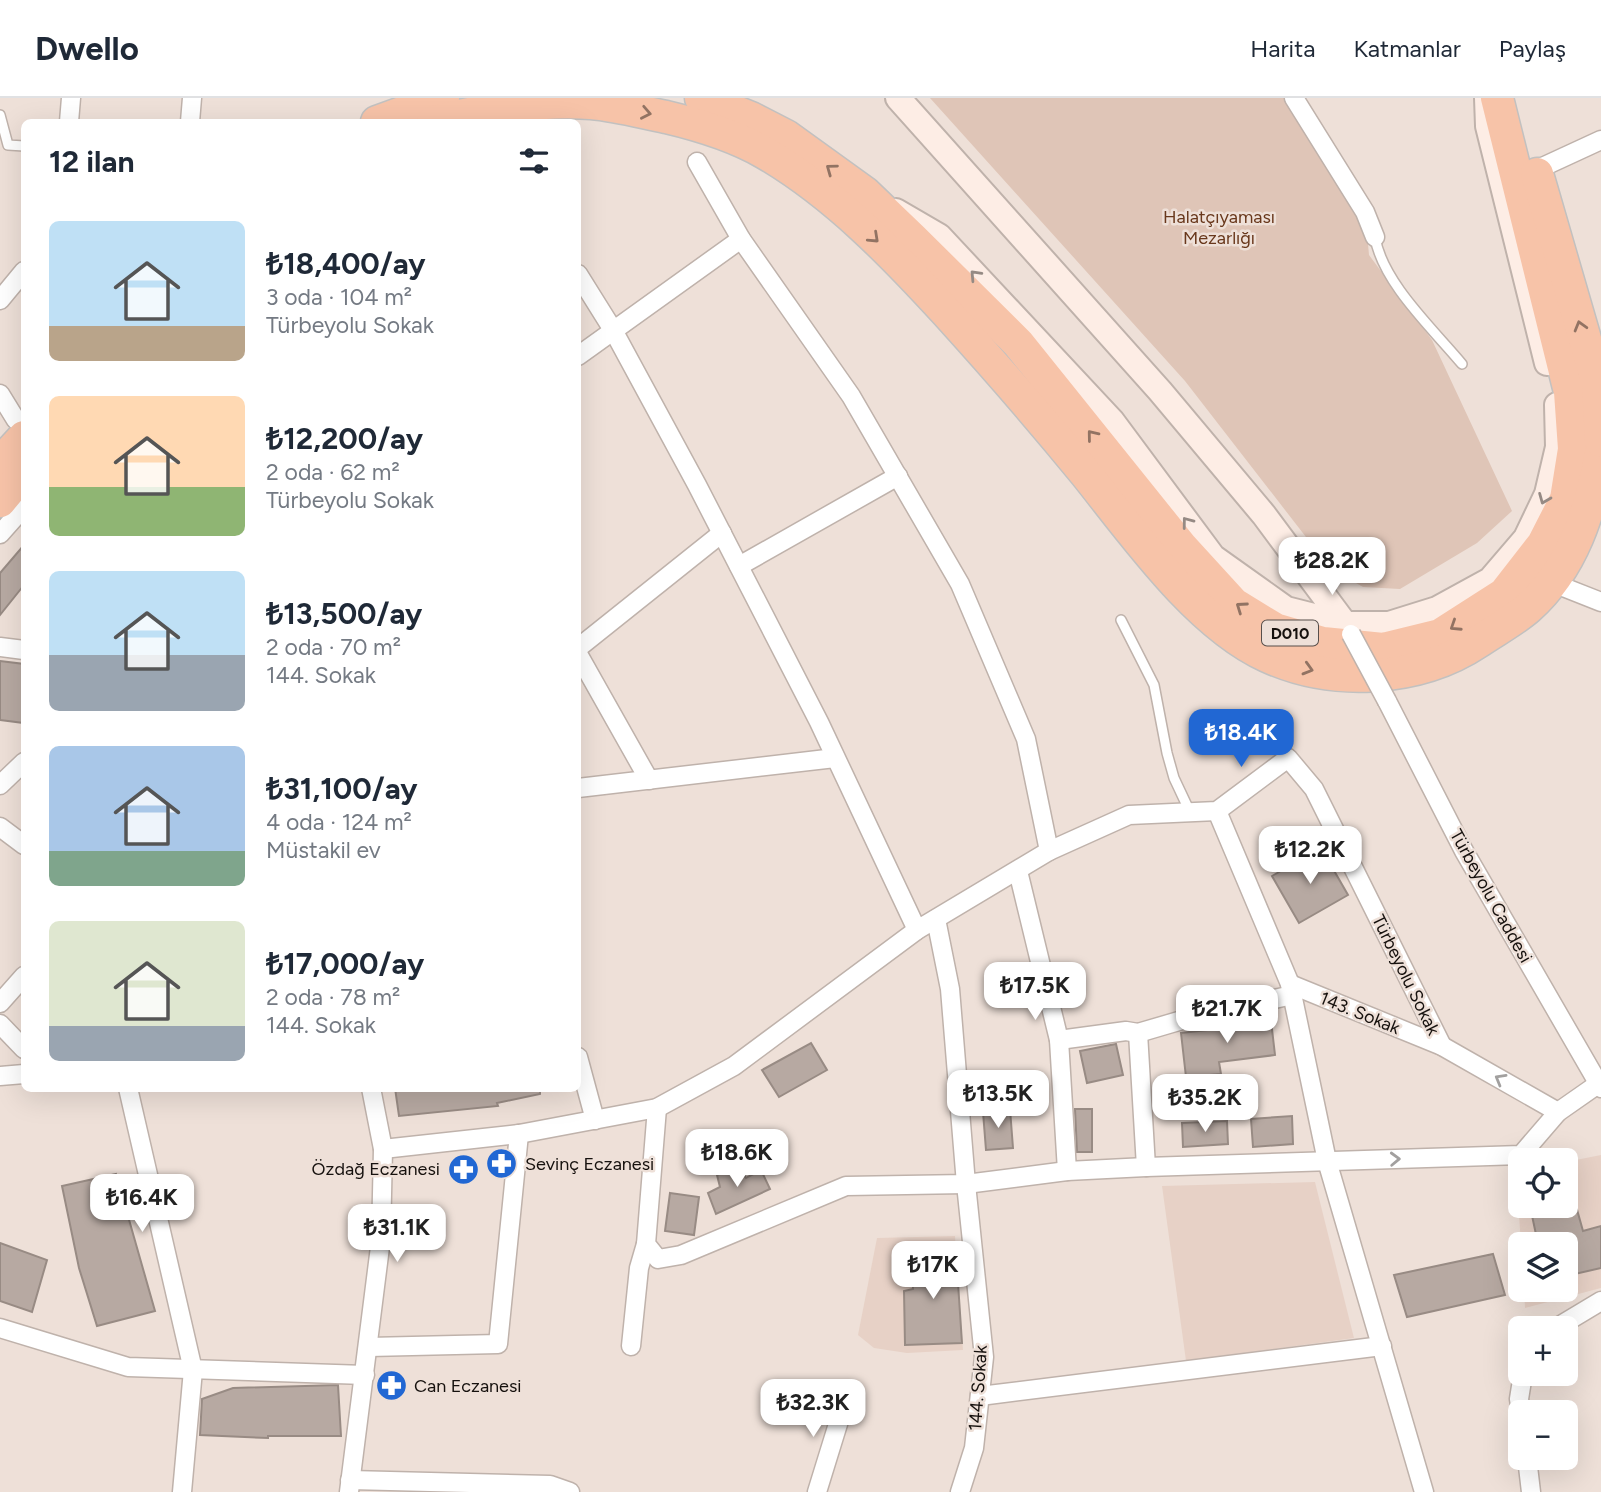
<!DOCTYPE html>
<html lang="tr">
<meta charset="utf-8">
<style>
:root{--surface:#fff;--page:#f2f2f3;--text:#1f2937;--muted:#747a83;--line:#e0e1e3;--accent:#2167d3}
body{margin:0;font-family:Figtree,sans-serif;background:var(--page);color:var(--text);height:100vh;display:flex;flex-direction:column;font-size:26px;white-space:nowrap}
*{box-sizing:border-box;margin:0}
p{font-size:23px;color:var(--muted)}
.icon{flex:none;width:38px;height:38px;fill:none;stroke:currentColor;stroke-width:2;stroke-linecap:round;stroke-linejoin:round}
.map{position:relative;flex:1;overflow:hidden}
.details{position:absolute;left:21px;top:21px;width:560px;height:973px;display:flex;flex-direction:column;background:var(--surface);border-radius:10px;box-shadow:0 7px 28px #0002}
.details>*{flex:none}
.controls{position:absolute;left:1508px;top:1050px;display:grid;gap:14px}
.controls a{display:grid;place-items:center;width:70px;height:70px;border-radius:10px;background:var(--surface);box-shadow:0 7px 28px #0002;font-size:35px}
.price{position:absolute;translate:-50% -60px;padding:0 16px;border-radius:14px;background:#fff;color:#222;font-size:23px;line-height:46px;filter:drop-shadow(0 2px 4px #0008)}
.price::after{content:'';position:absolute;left:50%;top:42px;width:21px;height:16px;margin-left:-10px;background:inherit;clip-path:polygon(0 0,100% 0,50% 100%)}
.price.active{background:var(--accent);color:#fff}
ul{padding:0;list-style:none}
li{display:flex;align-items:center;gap:21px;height:175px;padding:0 28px}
li span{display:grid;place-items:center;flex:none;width:196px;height:140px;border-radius:10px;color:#555}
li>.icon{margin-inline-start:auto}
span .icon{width:84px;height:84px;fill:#fffc;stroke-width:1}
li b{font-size:30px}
h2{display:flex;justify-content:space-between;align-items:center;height:84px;padding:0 28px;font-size:30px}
header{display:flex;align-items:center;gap:42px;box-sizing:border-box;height:98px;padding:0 35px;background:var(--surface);border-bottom:2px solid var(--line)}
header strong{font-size:33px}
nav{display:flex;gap:38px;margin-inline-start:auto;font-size:24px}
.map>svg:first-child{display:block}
</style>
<header>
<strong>Dwello</strong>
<nav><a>Harita</a><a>Katmanlar</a><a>Paylaş</a></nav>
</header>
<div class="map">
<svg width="1601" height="1394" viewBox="0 0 1601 1394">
<rect width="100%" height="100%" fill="#eee0d8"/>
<g fill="#e7d1c6">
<path d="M 1601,1057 L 1601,1190 L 1525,1210 L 1524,1192 L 1566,1192 L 1566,1146 L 1521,1146 L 1516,1074 L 1521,1073 L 1521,1108 L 1566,1108 L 1566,1064 Z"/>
<path d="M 1315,1084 L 1354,1240 L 1186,1263 L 1162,1088 Z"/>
<path d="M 955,1138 L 963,1252 L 907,1255 L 874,1250 L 858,1237 L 877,1140 Z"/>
</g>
<path fill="#dfc5b7" d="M 930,0 L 1289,0 L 1366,124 L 1369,157 L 1432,242 L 1512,413 L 1477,445 L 1400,491 L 1363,489 L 1330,470 L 1185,283 Z"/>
<g fill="#b7a9a2" stroke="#988b84" stroke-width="2">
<path d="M 24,447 L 24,487 L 0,517 L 0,475 Z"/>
<path d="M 0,563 L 24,566 L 24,625 L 0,622 Z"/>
<path d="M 1321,750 L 1348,797 L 1299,825 L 1272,778 Z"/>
<path d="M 1270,914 L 1275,957 L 1219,964 L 1221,976 L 1186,979 L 1181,935 L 1233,929 L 1232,922 Z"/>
<path d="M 811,945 L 827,972 L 779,999 L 762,972 Z"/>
<path d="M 1116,946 L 1123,977 L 1087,985 L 1080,953 Z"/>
<path d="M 395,990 L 540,990 L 540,996 L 497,1005 L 498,1008 L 399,1018 Z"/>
<path d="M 1010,1011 L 1013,1050 L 986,1052 L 983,1014 Z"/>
<path d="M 1075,1011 L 1092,1011 L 1092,1054 L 1077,1054 Z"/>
<path d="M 1292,1018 L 1293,1046 L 1253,1049 L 1251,1021 Z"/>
<path d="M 1227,1023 L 1228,1046 L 1183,1049 L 1182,1025 Z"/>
<path d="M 738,1068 L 746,1080 L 761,1072 L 770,1091 L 716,1116 L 708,1095 L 720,1089 L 717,1077 Z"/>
<path d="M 116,1076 L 155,1213 L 97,1228 L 79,1170 L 62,1088 Z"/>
<path d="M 670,1095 L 699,1099 L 694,1137 L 665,1133 Z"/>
<path d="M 1530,1108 L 1576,1108 L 1583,1133 L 1601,1128 L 1601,1170 L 1566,1178 L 1566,1146 L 1538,1146 Z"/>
<path d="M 0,1145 L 47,1162 L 32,1214 L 0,1203 Z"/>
<path d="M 911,1155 L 956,1155 L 962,1245 L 905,1247 L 904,1193 L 913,1191 Z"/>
<path d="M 1493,1156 L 1505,1197 L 1407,1219 L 1394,1177 Z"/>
<path d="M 338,1287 L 341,1338 L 268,1338 L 268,1340 L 200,1337 L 202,1301 L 233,1290 Z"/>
</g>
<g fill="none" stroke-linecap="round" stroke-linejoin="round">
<defs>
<g id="lane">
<path d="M 0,17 L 8,47 L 24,48"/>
<path d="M 1375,139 C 1382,184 1433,231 1462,266"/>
<path d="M 1121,522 L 1154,587 L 1167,655 L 1174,680 L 1190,714"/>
</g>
<g id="street">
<path d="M 1294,0 L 1365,114 L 1375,139"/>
<path d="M 69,24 L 71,0"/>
<path d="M 190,24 L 192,0"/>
<path d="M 697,64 L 741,141 L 851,298 L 960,486 L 1026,641 L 1049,753"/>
<path d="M 1536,72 L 1601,42"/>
<path d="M 578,176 L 613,232 L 697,387 L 819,624 L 917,832"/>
<path d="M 0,202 L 24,173"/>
<path d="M 578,258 L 741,141"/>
<path d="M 0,296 L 16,322"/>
<path d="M 0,436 L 24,409"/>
<path d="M 739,468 L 898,378"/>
<path d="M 1553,485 L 1601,504"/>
<path d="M 0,549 L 24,552"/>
<path d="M 578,550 L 722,435"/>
<path d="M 578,556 L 649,682"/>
<path d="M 1387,603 L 1464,753 L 1601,990"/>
<path d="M 0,687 L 24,664"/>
<path d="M 578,690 L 835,660"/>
<path d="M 1217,713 L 1290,886 L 1327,1063 L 1424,1394"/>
<path d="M 0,729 L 24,747"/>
<path d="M 1018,773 L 1059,942 L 1067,1073"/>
<path d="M 936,821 L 950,891 L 966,1086 L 984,1259 L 974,1350 L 960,1394"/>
<path d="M 1290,886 L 1442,948 L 1558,1014"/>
<path d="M 0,905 L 24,878"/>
<path d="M 0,926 L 24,951"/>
<path d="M 1138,935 L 1146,1069"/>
<path d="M 1059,942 L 1126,933 L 1138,935 L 1189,920 L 1292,897"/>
<path d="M 578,959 L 595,1022"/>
<path d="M 0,978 L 24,976"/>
<path d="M 128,990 L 193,1272 L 182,1394"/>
<path d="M 657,1010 L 646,1146 L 658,1161 L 681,1157 L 846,1088 L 966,1086 L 1067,1073 L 1146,1069 L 1521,1057 L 1558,1014 L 1601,984"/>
<path d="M 383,1051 L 519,1036 L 657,1010 L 734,968 L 917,832 L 1049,753 L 1129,717 L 1217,713 L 1288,660 L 1314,691 L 1442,948"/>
<path d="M 0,1230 L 128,1269 L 365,1277"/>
<path d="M 1556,1230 L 1601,1203"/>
<path d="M 631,1248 L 639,1170 L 646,1146"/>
<path d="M 369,1249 L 498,1246 L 519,1036"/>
<path d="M 980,1298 L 1382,1248"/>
<path d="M 1521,1314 L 1519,1301 L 1523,1276"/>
<path d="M 1527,1360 L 1531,1394"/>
<path d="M 350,1382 L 550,1387 L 570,1394"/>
<path d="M 349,1394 L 381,1141 L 383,1051 L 371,990"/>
<path d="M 817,1394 L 846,1300"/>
</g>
<g id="secondary">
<path d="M 898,0 L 1160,293 L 1264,417 L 1345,526"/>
<path d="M 1487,0 L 1488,28 L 1547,265"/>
<path d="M 896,113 L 939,138 L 1112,323 L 1213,459 L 1286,511 L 1345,526 L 1389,526 L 1437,511 L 1490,482 L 1526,440 L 1547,396 L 1558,349 L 1557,307"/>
</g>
<g id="highway">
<path d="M 701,0 L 751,20 L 786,38 L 865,95 L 913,141 L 1018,245 L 1181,448 L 1234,506 L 1275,531 L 1323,545 L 1383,551 L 1440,537 L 1504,496 L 1543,446 L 1566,401 L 1574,351 L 1570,294 L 1497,0"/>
<path d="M 377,24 L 443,0"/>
<path d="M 433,24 C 484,12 538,1 591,5 C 616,7 641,14 666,19 C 700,27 734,37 765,55 C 835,96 893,156 947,215 C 995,268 1041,321 1086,376 C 1134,436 1197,526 1267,558 C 1332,588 1418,584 1478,544 C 1494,533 1513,523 1528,510 C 1573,470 1590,413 1601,356"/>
<path d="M 1537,76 L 1598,286 L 1601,343"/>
<path d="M 0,365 L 24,339"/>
<path d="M 0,403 L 24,374"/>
</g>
</defs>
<use href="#lane" stroke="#bfb2ab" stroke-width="12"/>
<use href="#street" stroke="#bfb2ab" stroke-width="21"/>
<use href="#secondary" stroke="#bfb2ab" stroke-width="28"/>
<use href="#highway" stroke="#c2c1c0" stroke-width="35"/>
<use href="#lane" stroke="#fff" stroke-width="9"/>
<use href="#street" stroke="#fff" stroke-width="18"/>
<use href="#secondary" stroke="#fdede5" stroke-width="24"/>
<use href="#highway" stroke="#f7c3a8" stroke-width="32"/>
<defs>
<path id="street-bridge" d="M 1351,536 L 1387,603"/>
</defs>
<use href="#street-bridge" stroke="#bfb2ab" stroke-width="21" stroke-linecap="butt"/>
<use href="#street-bridge" stroke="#fff" stroke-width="18"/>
</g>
<defs><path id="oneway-chevron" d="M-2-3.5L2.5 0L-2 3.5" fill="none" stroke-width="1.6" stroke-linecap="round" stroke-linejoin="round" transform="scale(1.75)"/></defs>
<g stroke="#927363">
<use href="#oneway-chevron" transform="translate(646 15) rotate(11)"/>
<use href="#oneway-chevron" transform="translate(831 71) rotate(-144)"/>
<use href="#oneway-chevron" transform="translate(874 140) rotate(43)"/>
<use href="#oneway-chevron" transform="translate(1580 228) rotate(-106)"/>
<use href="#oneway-chevron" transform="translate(1092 337) rotate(-129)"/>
<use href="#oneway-chevron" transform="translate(1241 509) rotate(-145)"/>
<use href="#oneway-chevron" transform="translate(1455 528) rotate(147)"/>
<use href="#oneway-chevron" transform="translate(1308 571) rotate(16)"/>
</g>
<g stroke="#958a84">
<use href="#oneway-chevron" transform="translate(975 177) rotate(-133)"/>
<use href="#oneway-chevron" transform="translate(1544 401) rotate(112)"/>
<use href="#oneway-chevron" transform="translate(1187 424) rotate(-127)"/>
</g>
<g stroke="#a2a09f">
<use href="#oneway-chevron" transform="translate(1500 981) rotate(-150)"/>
<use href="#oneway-chevron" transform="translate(1395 1061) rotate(-2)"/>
</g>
<defs>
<symbol id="pharmacy-disc" viewBox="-11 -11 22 22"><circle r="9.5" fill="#2167d3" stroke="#eee0d8"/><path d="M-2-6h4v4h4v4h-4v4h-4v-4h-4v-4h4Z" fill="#fff"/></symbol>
</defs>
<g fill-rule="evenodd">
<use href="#pharmacy-disc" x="484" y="1048" width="35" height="35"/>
<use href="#pharmacy-disc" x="446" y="1054" width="35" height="35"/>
<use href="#pharmacy-disc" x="374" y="1270" width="35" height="35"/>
</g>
<g text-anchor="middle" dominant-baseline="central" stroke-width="5" stroke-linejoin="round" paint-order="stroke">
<rect fill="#eee0d8" stroke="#574f4b" stroke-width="2" x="1262" y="522.5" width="56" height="25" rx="5"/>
<g font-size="16" font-weight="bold" fill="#16110e">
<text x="1290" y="535">D010</text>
</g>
<g font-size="18" fill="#69381c" stroke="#eee0d8">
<text x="1219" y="119">Halatçıyaması<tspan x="1219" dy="21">Mezarlığı</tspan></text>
</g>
<g font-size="18" fill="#16110e" stroke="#eee0d8">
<text transform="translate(1491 798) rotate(61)">Türbeyolu Caddesi</text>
<text transform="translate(1406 877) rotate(64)">Türbeyolu Sokak</text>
<text transform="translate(1360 915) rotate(22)">143. Sokak</text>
<text transform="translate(978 1290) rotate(-86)">144. Sokak</text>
</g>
<g font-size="18" fill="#16110e" stroke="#eee0d8" text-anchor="start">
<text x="525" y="1066">Sevinç Eczanesi</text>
<text x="440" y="1071" text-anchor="end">Özdağ Eczanesi</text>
<text x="414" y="1288">Can Eczanesi</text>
</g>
</g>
</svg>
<div class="controls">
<a><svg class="icon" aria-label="locate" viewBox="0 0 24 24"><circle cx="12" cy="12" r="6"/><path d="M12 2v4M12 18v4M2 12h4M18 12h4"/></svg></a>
<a><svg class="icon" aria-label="layers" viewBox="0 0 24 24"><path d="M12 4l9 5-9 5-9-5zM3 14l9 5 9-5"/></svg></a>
<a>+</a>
<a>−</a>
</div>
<b class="price" style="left:1332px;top:499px">₺28.2K</b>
<b class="price active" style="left:1241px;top:671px">₺18.4K</b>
<b class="price" style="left:1310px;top:788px">₺12.2K</b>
<b class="price" style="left:1035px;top:924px">₺17.5K</b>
<b class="price" style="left:1227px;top:947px">₺21.7K</b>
<b class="price" style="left:998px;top:1032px">₺13.5K</b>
<b class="price" style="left:1205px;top:1036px">₺35.2K</b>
<b class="price" style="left:737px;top:1091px">₺18.6K</b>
<b class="price" style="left:142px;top:1136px">₺16.4K</b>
<b class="price" style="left:397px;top:1166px">₺31.1K</b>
<b class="price" style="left:933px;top:1203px">₺17K</b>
<b class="price" style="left:813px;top:1341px">₺32.3K</b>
<section class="details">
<h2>12 ilan<svg class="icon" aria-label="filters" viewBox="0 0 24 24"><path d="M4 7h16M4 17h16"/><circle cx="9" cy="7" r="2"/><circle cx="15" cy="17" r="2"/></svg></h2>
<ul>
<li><span style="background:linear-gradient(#bfe0f5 75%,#b9a48a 0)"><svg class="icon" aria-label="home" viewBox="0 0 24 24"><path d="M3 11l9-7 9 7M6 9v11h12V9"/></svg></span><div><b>₺18,400/ay</b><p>3 oda · 104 m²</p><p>Türbeyolu Sokak</p></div></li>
<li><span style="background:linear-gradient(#ffd9b3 65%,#8fb573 0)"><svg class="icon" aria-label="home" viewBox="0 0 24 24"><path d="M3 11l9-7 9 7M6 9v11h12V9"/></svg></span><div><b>₺12,200/ay</b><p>2 oda · 62 m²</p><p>Türbeyolu Sokak</p></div></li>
<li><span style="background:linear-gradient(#bfe0f5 60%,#9aa5b1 0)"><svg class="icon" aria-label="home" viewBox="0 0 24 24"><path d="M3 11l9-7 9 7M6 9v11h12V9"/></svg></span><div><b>₺13,500/ay</b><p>2 oda · 70 m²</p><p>144. Sokak</p></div></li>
<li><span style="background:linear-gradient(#a9c7e8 75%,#7fa58c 0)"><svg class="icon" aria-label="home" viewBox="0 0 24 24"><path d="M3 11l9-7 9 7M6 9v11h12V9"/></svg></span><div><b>₺31,100/ay</b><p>4 oda · 124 m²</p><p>Müstakil ev</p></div></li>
<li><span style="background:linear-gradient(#dfe7d0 75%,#9aa5b1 0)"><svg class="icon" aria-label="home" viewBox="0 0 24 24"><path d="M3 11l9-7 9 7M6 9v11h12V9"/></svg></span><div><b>₺17,000/ay</b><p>2 oda · 78 m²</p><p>144. Sokak</p></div></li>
</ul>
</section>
</div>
